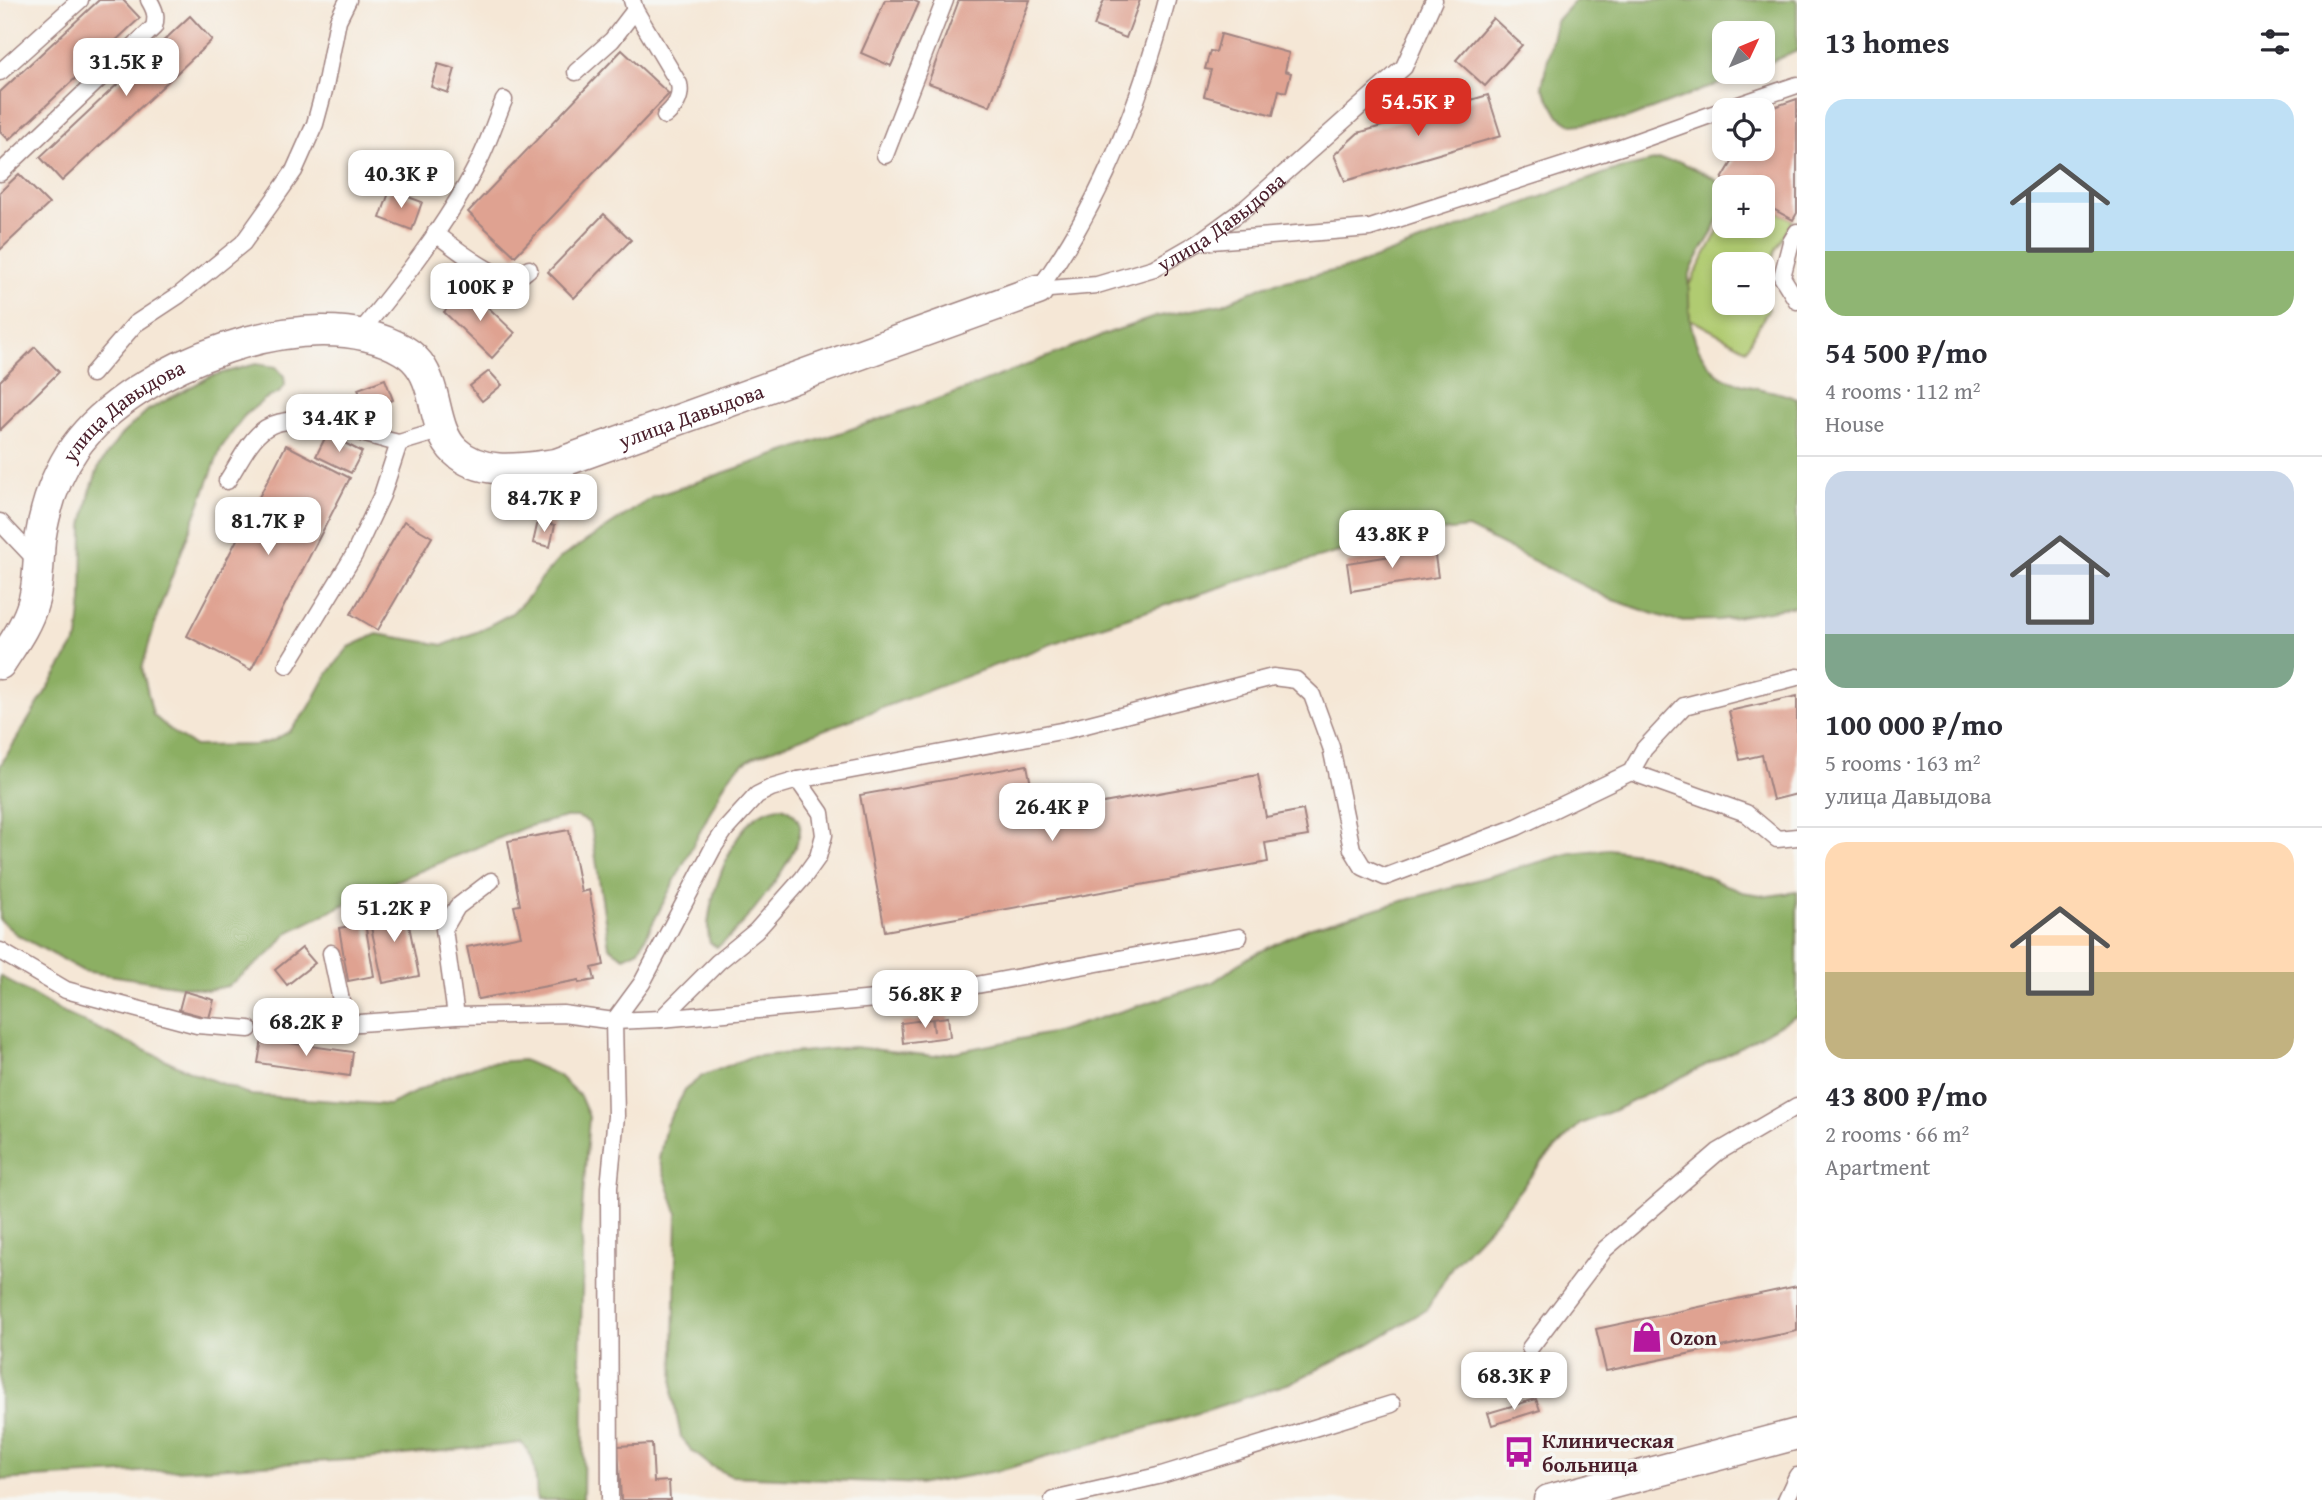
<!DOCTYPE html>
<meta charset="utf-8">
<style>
:root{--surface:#fff;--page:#f7f7f7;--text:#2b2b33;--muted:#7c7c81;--line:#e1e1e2;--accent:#d93025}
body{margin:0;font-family:"Gentium Book Plus",serif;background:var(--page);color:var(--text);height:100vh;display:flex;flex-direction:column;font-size:26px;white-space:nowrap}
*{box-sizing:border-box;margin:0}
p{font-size:23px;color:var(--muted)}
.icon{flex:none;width:38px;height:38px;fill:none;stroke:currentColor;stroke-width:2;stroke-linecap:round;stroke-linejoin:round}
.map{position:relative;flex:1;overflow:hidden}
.details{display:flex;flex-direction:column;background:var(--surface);width:525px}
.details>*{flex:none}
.needle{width:46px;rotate:46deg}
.controls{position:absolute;left:1712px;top:21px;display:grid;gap:14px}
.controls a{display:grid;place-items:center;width:63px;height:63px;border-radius:14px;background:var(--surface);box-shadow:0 4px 10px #0003;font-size:35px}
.price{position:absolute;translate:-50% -60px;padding:0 16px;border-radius:14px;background:#fff;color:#222;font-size:23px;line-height:46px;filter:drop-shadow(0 2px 4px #0008)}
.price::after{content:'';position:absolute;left:50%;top:42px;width:21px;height:16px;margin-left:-10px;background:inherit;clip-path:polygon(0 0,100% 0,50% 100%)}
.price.selected{background:var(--accent);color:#fff}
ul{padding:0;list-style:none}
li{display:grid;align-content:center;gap:14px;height:371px;padding:0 28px}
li+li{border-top:2px solid var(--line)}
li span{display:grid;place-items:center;height:217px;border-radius:21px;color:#555}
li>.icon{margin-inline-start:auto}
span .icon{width:126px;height:126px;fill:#fffc;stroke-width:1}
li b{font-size:30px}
h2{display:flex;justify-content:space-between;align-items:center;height:84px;padding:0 28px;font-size:30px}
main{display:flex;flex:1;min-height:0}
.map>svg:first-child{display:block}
</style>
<main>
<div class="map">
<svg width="1797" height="1500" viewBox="0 0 1797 1500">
<rect width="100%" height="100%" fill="#f6f6f2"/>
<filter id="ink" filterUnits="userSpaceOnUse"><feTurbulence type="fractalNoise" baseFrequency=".0143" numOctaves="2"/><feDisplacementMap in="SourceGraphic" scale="14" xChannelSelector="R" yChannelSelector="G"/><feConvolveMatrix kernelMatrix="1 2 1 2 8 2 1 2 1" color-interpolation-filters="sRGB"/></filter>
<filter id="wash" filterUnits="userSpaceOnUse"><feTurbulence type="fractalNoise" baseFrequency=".00686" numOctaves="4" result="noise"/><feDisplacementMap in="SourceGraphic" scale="28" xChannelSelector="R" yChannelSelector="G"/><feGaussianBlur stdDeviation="1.57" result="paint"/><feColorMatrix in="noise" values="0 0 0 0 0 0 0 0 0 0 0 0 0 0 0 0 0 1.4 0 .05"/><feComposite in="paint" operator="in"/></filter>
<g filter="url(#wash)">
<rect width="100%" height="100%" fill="#f5e7d6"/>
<path fill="#b0cb71" stroke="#7d754e" stroke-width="2" fill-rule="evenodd" d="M 1762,203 L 1793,220 L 1775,251 L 1763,295 L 1769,308 L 1746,349 L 1675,311 L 1724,220 L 1724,226 L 1762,226 ZM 1724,264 L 1762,264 L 1762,303 L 1724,303 Z"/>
<g fill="#8caf63" stroke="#6b6747" stroke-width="2">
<path d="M 1575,0 L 1797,0 L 1797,51 L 1762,66 L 1762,33 L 1724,33 L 1724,72 L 1749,72 L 1626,119 L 1573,125 L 1558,115 L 1542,86 L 1556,21 Z"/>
<path d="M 1658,160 L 1681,162 L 1716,179 C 1734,224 1701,238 1689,277 C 1688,284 1689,292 1689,299 C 1689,325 1694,353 1716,372 C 1738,390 1772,387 1797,399 L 1797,606 L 1719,620 L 1675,621 L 1610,599 L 1468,528 L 1391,537 L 1255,576 L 1086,631 L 757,755 C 742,763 734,769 725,783 L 639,950 L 624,957 L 609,947 L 592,832 L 588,822 L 578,817 L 566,817 L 526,827 L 367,893 L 287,933 L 274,950 L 228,986 L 207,990 L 83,971 L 16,934 L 0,920 L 0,766 L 78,639 L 82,601 L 83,526 L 90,492 L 99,466 L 121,435 L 148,410 L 211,376 L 256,364 L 276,367 L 284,376 L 285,385 L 279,393 L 265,399 L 245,415 L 221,448 L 158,613 L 142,668 L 153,715 L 175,734 L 195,746 L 257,745 L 272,741 L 290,731 L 309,708 L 327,675 L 349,647 L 377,634 L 444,645 L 479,631 L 512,613 L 530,595 L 540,580 L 559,559 L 653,497 L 953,394 L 1111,332 L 1155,317 L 1223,304 L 1266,285 L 1352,267 L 1611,171 Z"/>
<path d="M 782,807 C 790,810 798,816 800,826 C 804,851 739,934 717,947 L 710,943 C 701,916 728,844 748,824 C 757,814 769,808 782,807 Z"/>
<path d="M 1609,849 L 1644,854 L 1686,868 L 1742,892 L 1768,896 L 1797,892 L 1797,1015 L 1726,1055 L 1615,1110 L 1580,1124 L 1543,1161 L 1496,1220 L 1453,1265 L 1427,1309 L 1369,1344 L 1290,1383 L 1189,1416 L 1002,1470 L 923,1484 L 731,1476 L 711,1466 L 692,1451 L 681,1437 L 673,1397 L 677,1213 L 659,1159 L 666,1125 L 686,1089 L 702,1076 L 750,1057 L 853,1047 L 934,1056 L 1056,1032 L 1213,982 L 1247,958 L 1308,928 L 1571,853 Z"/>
<path d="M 0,976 L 64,1013 L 196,1074 L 251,1095 L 389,1105 L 442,1079 L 484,1063 L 523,1060 L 558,1075 L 580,1096 L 589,1117 L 581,1224 L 583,1262 L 580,1360 L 584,1388 L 583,1500 L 537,1500 C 535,1480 538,1457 521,1443 L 365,1459 L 0,1480 Z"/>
</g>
<g id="blocks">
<g fill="#dfa291">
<path d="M 99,0 L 123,0 L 140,18 L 9,140 L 0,131 L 0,92 Z"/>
<path d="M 885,0 L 913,0 L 919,3 L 891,66 L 861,53 Z"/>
<path d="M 959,0 L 1030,0 L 990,106 L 928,83 Z"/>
<path d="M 1104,0 L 1140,0 L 1126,38 L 1094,26 Z"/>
<path d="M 190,16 L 212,40 L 62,181 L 40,157 Z"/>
<path d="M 1493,18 L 1522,45 L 1485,86 L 1456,60 Z"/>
<path d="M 1221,34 L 1289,53 L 1285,71 L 1291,73 L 1286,92 L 1279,90 L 1273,115 L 1204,96 L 1211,70 L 1205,69 L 1210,51 L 1216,52 Z"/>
<path d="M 622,50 L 669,94 L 515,256 L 468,212 Z"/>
<path d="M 438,64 L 455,69 L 448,93 L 431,87 Z"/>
<path d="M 1488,95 L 1501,136 L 1345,181 L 1334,155 L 1358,133 Z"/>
<path d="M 1797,99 L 1797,213 L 1793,220 L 1762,203 L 1762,187 L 1735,187 L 1722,179 L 1740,149 L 1762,149 L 1762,111 Z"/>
<path d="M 19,174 L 49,204 L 0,250 L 0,192 Z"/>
<path d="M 390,190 L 422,202 L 412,230 L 380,218 Z"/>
<path d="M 604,214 L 631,240 L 574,298 L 548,272 Z"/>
<path d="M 467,287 L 515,333 L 492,358 L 444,312 Z"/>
<path d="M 35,347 L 59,372 L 0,430 L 0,381 Z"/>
<path d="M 489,371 L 502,385 L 482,401 L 470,386 Z"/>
<path d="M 385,379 L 393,400 L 365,410 L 358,389 Z"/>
<path d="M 327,434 L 362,452 L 351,473 L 316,456 Z"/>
<path d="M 286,445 L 350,478 L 251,670 L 187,636 Z"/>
<path d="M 404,521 L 432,537 L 378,630 L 351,614 Z"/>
<path d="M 538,521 L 555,525 L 550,547 L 533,543 Z"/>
<path d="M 1434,549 L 1438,577 L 1351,591 L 1347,563 Z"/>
<path d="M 1797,696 L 1797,794 L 1773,800 L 1762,755 L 1740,760 L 1729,711 Z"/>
<path d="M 1027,765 L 1037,815 L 1258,775 L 1266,817 L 1303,810 L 1308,836 L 1265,843 L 1268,862 L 885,931 L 860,795 Z"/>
<path d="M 569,830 L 581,892 L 589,890 L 604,965 L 592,968 L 595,980 L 579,983 L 579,980 L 478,999 L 467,947 L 521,936 L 514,906 L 520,905 L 508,841 Z"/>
<path d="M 405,905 L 419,976 L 383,983 L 368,913 Z"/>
<path d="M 365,923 L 374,976 L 348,981 L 339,928 Z"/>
<path d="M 302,948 L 315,963 L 287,985 L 275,970 Z"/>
<path d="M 184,991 L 214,1000 L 209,1018 L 179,1010 Z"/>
<path d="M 948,1017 L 950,1037 L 903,1043 L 901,1023 L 932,1019 L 934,1032 L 933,1019 Z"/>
<path d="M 262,1039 L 353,1052 L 350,1076 L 258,1063 Z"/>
<path d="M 1797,1286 L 1797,1331 L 1606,1371 L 1596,1329 Z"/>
<path d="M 1536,1399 L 1540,1410 L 1492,1425 L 1488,1413 Z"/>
<path d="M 652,1444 L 654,1482 L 669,1481 L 670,1500 L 621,1500 L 618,1446 Z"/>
</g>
</g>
</g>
<g filter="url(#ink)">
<use href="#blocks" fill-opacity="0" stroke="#a08380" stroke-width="2"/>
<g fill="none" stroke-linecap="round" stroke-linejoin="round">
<defs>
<g id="lane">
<path d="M 632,0 L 635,10 L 679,84 C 682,98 675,107 665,116"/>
<path d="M 0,72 L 80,0"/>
<path d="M 576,72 L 612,40 L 635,10"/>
<path d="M 1724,110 L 1797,85"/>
<path d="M 885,155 L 945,0"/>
<path d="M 0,173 L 154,27 C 157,16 155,10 149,0"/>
<path d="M 1797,232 L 1791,242 L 1782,277 L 1797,301"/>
<path d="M 435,233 C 451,245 495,281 515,278 C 520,277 525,272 529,269"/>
<path d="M 1199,242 L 1370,228 L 1621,147 L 1724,110"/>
<path id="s1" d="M 1038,290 L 1097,285 L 1154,268 L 1199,242 L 1247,207 L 1404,67 L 1434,0"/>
<path d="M 1038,290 C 1100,206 1141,100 1167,0"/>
<path d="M 359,334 C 402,281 446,226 477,165 C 488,145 495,121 504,100"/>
<path d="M 92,374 L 135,324 L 179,295 L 243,243 L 273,201 L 294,171 L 315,124 L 325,87 L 338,20 L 348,0"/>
<path d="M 227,481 C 238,465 249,439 266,428 C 299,407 363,436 399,443"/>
<path d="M 0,522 L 37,561"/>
<path d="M 287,665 L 354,555 L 382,495 L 399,443 L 442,430"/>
<path d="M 1631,772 L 1746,813 L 1777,839 L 1797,837"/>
<path d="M 0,951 L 66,990 L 197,1025 L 249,1029"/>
<path d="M 331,953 L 346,1024 L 456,1016 L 563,1014 L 614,1021 L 661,1019 L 875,999 L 933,993 L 1239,937"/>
<path d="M 456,1016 L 444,929 L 457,907 L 491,881"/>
<path d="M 661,1019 L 718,962 L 756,931 L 803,878 L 818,857 L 824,835 L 821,813 L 798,780"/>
<path d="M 1530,1348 L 1605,1249 L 1718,1152 L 1797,1106"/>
<path d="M 610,1500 L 609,1187 L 616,1116 L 614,1021 L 642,983 L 713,848 L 725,830 L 757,795 L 771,788 L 798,780 L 1066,730 L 1273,677 L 1296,680 L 1312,695 L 1331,747 L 1352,849 L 1363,867 L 1385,877 L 1517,827 L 1631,772 L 1644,749 L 1684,706 L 1797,677"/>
<path d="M 1053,1500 L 1158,1476 L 1392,1404"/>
<path d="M 1786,1500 L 1797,1476"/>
</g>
<g id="street">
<path id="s2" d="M 0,664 C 12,645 27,625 33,603 C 39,583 38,561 40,540 C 45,508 56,474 75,447 C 133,366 312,296 403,350 C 420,360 427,375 432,393 C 437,411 440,437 455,451 C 482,477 524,468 556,464 L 1038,290"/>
<path d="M 1549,1500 L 1797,1434"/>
</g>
</defs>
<use href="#lane" stroke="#a08380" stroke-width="19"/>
<use href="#street" stroke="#a08380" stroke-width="33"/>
<use href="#lane" stroke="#fff" stroke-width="16"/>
<use href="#street" stroke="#fff" stroke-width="30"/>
</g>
</g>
<defs>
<symbol id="shop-bare" viewBox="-9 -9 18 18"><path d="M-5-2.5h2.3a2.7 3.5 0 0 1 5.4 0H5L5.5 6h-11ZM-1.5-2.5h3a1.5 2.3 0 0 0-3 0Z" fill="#b5179e" stroke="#f6f6f2" stroke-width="2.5" paint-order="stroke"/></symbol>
<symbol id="bus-bare" viewBox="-9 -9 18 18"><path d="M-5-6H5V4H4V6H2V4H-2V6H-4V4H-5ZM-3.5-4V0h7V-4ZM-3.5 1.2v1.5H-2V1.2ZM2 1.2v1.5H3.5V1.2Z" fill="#b5179e" stroke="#f6f6f2" stroke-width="2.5" paint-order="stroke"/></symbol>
</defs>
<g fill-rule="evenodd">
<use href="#shop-bare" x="1625" y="1315" width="44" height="44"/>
<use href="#bus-bare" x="1497" y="1430" width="44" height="44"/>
</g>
<g text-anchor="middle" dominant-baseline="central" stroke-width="7" stroke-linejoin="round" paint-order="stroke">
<g font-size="21" fill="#4a1f2b" stroke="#f6f6f2">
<text stroke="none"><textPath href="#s1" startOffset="200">улица Давыдова</textPath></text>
<text stroke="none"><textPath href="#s2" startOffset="294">улица Давыдова</textPath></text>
<text stroke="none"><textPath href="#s2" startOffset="964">улица Давыдова</textPath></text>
</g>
<g font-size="21" font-weight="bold" fill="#4a1f2b" stroke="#f6f6f2" text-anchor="start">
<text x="1670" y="1337">Ozon</text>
<text x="1542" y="1440">Клиническая<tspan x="1542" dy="24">больница</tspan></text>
</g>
</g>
</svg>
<div class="controls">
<a><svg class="needle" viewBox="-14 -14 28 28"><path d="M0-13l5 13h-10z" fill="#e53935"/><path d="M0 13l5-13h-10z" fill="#7c7c81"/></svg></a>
<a><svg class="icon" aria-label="locate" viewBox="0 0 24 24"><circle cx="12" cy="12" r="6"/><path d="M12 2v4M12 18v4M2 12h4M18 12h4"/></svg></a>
<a>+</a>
<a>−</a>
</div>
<b class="price" style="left:126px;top:98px">31.5K ₽</b>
<b class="price selected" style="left:1418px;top:138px">54.5K ₽</b>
<b class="price" style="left:401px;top:210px">40.3K ₽</b>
<b class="price" style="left:480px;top:323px">100K ₽</b>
<b class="price" style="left:339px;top:454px">34.4K ₽</b>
<b class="price" style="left:544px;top:534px">84.7K ₽</b>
<b class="price" style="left:268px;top:557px">81.7K ₽</b>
<b class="price" style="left:1392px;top:570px">43.8K ₽</b>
<b class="price" style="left:1052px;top:843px">26.4K ₽</b>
<b class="price" style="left:394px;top:944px">51.2K ₽</b>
<b class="price" style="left:925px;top:1030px">56.8K ₽</b>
<b class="price" style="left:306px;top:1058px">68.2K ₽</b>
<b class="price" style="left:1514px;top:1412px">68.3K ₽</b>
</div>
<section class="details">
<h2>13 homes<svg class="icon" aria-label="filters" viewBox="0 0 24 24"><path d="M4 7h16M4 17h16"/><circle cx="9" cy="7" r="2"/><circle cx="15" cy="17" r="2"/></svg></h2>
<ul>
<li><span style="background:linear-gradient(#bfe0f5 70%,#8fb573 0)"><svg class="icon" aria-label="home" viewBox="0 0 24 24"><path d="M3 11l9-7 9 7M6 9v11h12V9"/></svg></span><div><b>54 500 ₽/mo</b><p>4 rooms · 112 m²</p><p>House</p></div></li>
<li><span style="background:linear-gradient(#c9d6e8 75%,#7fa58c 0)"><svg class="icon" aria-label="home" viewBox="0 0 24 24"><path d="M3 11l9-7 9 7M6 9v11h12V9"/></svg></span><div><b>100 000 ₽/mo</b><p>5 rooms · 163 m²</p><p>улица Давыдова</p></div></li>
<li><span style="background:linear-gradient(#ffd9b3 60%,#c2b280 0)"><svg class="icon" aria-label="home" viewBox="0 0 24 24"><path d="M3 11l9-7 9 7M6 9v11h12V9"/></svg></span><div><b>43 800 ₽/mo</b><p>2 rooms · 66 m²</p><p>Apartment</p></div></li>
</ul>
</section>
</main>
